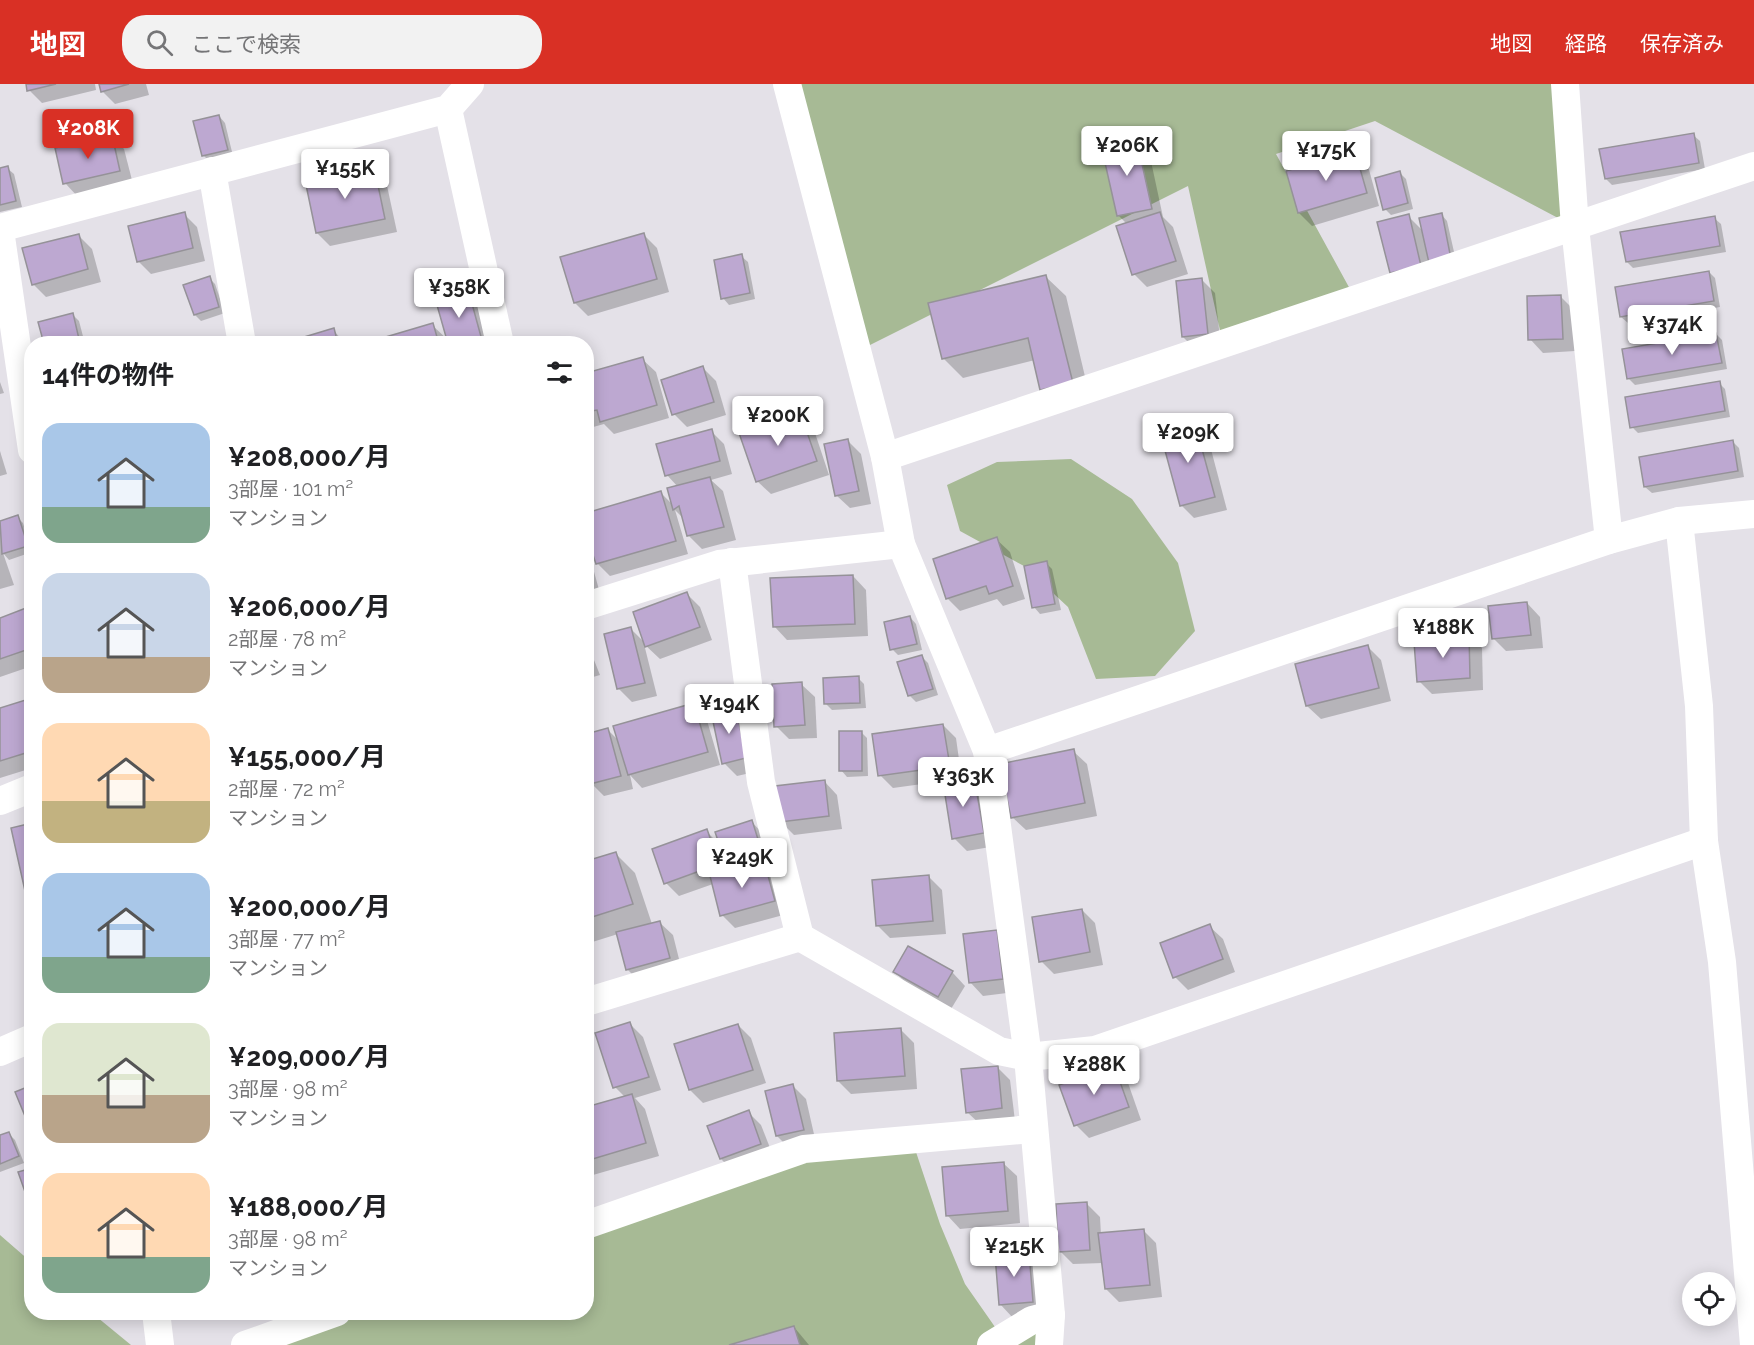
<!DOCTYPE html>
<html lang="ja">
<meta charset="utf-8">
<style>
:root{--surface:#fff;--page:#f2f2f2;--text:#202124;--muted:#757577;--accent:#d93025}
body{margin:0;font-family:Raleway,"Noto Sans JP",sans-serif;background:var(--page);color:var(--text);height:100vh;display:flex;flex-direction:column;font-size:22px;white-space:nowrap}
*{box-sizing:border-box;margin:0}
p{font-size:20px;color:var(--muted)}
.icon{flex:none;width:33px;height:33px;fill:none;stroke:currentColor;stroke-width:2;stroke-linecap:round;stroke-linejoin:round}
.map{position:relative;flex:1;overflow:hidden}
.panel{position:absolute;left:24px;top:252px;width:570px;height:984px;display:flex;flex-direction:column;background:var(--surface);border-radius:24px;box-shadow:0 3px 15px #0003}
.panel>*{flex:none}
.fabs{position:absolute;left:1682px;top:1188px;display:grid;gap:12px}
.fabs a{display:grid;place-items:center;width:54px;height:54px;border-radius:50%;background:var(--surface);box-shadow:0 3px 15px #0003;font-size:30px}
.price{position:absolute;translate:-50% -51px;padding:0 14px;border-radius:6px;background:#fff;color:#222;font-size:20px;line-height:39px;filter:drop-shadow(0 2px 3px #0008)}
.price::after{content:'';position:absolute;left:50%;top:36px;width:18px;height:14px;margin-left:-9px;background:inherit;clip-path:polygon(0 0,100% 0,50% 100%)}
.price.on{background:var(--accent);color:#fff}
ul{padding:0;list-style:none}
li{display:flex;align-items:center;gap:18px;height:150px;padding:0 18px}
li span{display:grid;place-items:center;flex:none;width:168px;height:120px;border-radius:18px;color:#555}
li>.icon{margin-inline-start:auto}
span .icon{width:72px;height:72px;fill:#fffc;stroke-width:1}
li b{font-size:26px}
h2{display:flex;justify-content:space-between;align-items:center;height:72px;padding:0 18px;font-size:26px}
header{display:flex;align-items:center;gap:36px;box-sizing:border-box;height:84px;padding:0 30px;background:var(--accent);color:#fff}
header strong{font-size:28px}
nav{display:flex;gap:33px;margin-inline-start:auto;font-size:21px}
.search{width:420px;height:54px;background:var(--page);display:flex;align-items:center;gap:15px;box-sizing:border-box;padding:0 21px;border-radius:24px;color:var(--muted);font-size:22px}
.map>svg:first-child{display:block}
</style>
<header>
<strong>地図</strong>
<div class="search"><svg class="icon" aria-label="search" viewBox="0 0 24 24"><circle cx="10" cy="10" r="6"/><path d="M15 15l6 6"/></svg>ここで検索</div>
<nav><a>地図</a><a>経路</a><a>保存済み</a></nav>
</header>
<div class="map">
<svg width="1754" height="1261" viewBox="0 0 1754 1261">
<rect width="100%" height="100%" fill="#e4e1e8"/>
<g fill="#a7ba95">
<path d="M 798,0 L 1565,0 L 1575,143 L 1375,37 L 1276,70 L 1356,216 L 1223,260 L 1188,102 L 858,267 Z"/>
<path d="M 1071,375 L 1132,415 L 1178,479 L 1195,547 L 1155,592 L 1096,595 L 1068,523 L 1024,482 L 960,447 L 947,401 L 997,378 Z"/>
<path d="M 912,1056 L 940,1140 L 965,1200 L 995,1243 L 1051,1231 L 1049,1261 L 245,1261 L 337,1229 L 586,1228 L 587,1141 L 740,1087 Z"/>
<path d="M 0,1151 L 31,1178 L 32,1228 L 92,1229 L 131,1261 L 0,1261 Z"/>
</g>
<g fill="#0003" fill-rule="evenodd">
<path d="M 27,0 L 95,0 L 96,6 L 42,19 L 29,6 Z"/>
<path d="M 100,0 L 146,0 L 149,11 L 115,20 L 102,7 Z"/>
<path d="M 219,32 L 225,39 L 233,72 L 210,78 L 203,71 Z"/>
<path d="M 1693,51 L 1700,57 L 1705,85 L 1612,101 L 1606,95 Z"/>
<path d="M 111,52 L 124,65 L 133,100 L 78,113 L 65,99 Z"/>
<path d="M 1135,55 L 1149,68 L 1163,133 L 1173,143 L 1188,190 L 1147,203 L 1134,190 L 1127,140 L 1118,131 Z"/>
<path d="M 1355,69 L 1368,82 L 1379,122 L 1312,142 L 1299,129 Z"/>
<path d="M 7,84 L 14,90 L 22,123 L 0,128 L 0,85 Z"/>
<path d="M 373,84 L 386,97 L 397,148 L 330,162 L 317,149 Z"/>
<path d="M 1399,88 L 1406,95 L 1413,125 L 1391,131 L 1385,125 Z"/>
<path d="M 184,130 L 197,143 L 205,177 L 151,190 L 138,177 Z"/>
<path d="M 1441,130 L 1447,137 L 1457,181 L 1404,202 L 1408,132 L 1424,148 Z"/>
<path d="M 1714,134 L 1721,140 L 1726,168 L 1633,184 L 1627,178 Z"/>
<path d="M 643,150 L 657,164 L 669,208 L 588,232 L 575,219 Z"/>
<path d="M 79,152 L 92,165 L 101,198 L 46,213 L 33,200 Z"/>
<path d="M 741,172 L 748,178 L 755,215 L 729,221 L 723,214 Z"/>
<path d="M 1709,188 L 1715,194 L 1720,223 L 1628,239 L 1621,233 Z"/>
<path d="M 1046,193 L 1066,212 L 1091,318 L 1035,276 L 963,294 L 943,274 Z"/>
<path d="M 209,194 L 215,200 L 225,229 L 201,237 L 195,231 Z"/>
<path d="M 1202,196 L 1215,209 L 1221,263 L 1196,266 L 1183,253 Z"/>
<path d="M 467,207 L 480,220 L 492,260 L 367,260 L 432,241 L 449,257 Z"/>
<path d="M 1560,212 L 1574,226 L 1575,267 L 1543,269 L 1530,255 Z"/>
<path d="M 72,230 L 79,237 L 85,260 L 45,260 Z"/>
<path d="M 333,246 L 346,260 L 287,260 Z"/>
<path d="M 1716,250 L 1722,256 L 1727,285 L 1635,301 L 1628,294 Z"/>
<path d="M 642,275 L 656,288 L 669,334 L 614,350 L 604,340 L 586,345 L 586,291 Z"/>
<path d="M 703,284 L 716,297 L 726,331 L 687,343 L 674,330 Z"/>
<path d="M 0,298 L 4,309 L 0,310 Z"/>
<path d="M 1719,299 L 1725,305 L 1730,333 L 1638,349 L 1632,343 Z"/>
<path d="M 800,330 L 813,343 L 829,391 L 771,410 L 757,397 Z"/>
<path d="M 1195,340 L 1208,354 L 1227,426 L 1194,434 L 1181,421 Z"/>
<path d="M 711,347 L 724,360 L 732,390 L 711,396 L 723,407 L 736,456 L 702,465 L 689,452 L 685,436 L 675,426 L 688,470 L 610,492 L 597,479 L 661,409 L 673,421 L 678,403 L 667,391 Z"/>
<path d="M 847,356 L 861,370 L 871,420 L 850,424 L 836,411 Z"/>
<path d="M 1733,358 L 1739,364 L 1744,393 L 1652,409 L 1645,403 Z"/>
<path d="M 0,367 L 7,390 L 0,392 Z"/>
<path d="M 17,433 L 23,439 L 32,468 L 9,476 L 3,469 L 14,501 L 0,505 L 0,439 Z"/>
<path d="M 996,455 L 1010,468 L 1025,515 L 1003,522 L 997,515 L 960,527 L 947,514 Z"/>
<path d="M 586,459 L 603,520 L 586,524 Z"/>
<path d="M 1046,479 L 1052,485 L 1061,526 L 1040,530 L 1034,523 Z"/>
<path d="M 853,492 L 866,506 L 868,552 L 787,556 L 774,542 Z"/>
<path d="M 687,510 L 700,523 L 712,556 L 660,575 L 644,560 L 657,612 L 632,618 L 618,604 L 631,545 L 646,560 Z"/>
<path d="M 1527,519 L 1540,533 L 1543,564 L 1506,567 L 1493,554 Z"/>
<path d="M 26,526 L 32,531 L 32,582 L 0,593 L 0,535 Z"/>
<path d="M 910,533 L 916,540 L 922,566 L 898,571 L 892,565 Z"/>
<path d="M 1469,551 L 1482,564 L 1483,606 L 1432,610 L 1419,597 Z"/>
<path d="M 586,556 L 600,591 L 586,595 Z"/>
<path d="M 1368,563 L 1381,576 L 1391,617 L 1321,635 L 1307,622 Z"/>
<path d="M 921,572 L 928,579 L 938,611 L 916,618 L 909,611 Z"/>
<path d="M 858,594 L 864,600 L 866,624 L 832,626 L 826,620 Z"/>
<path d="M 801,600 L 815,613 L 817,654 L 789,655 L 776,642 Z"/>
<path d="M 32,616 L 32,684 L 0,694 L 0,626 Z"/>
<path d="M 693,620 L 706,633 L 720,681 L 642,704 L 630,691 L 633,705 L 604,712 L 591,699 L 608,646 L 620,658 Z"/>
<path d="M 735,624 L 748,637 L 759,687 L 737,692 L 724,679 Z"/>
<path d="M 943,641 L 956,654 L 962,697 L 974,695 L 987,708 L 996,762 L 967,767 L 954,754 L 944,697 L 893,704 L 880,691 Z"/>
<path d="M 861,648 L 867,654 L 868,692 L 847,693 L 841,686 Z"/>
<path d="M 1073,667 L 1087,680 L 1097,732 L 1026,746 L 1012,733 Z"/>
<path d="M 824,697 L 837,711 L 842,745 L 794,751 L 781,738 Z"/>
<path d="M 586,718 L 590,730 L 586,731 Z"/>
<path d="M 751,737 L 764,751 L 774,778 L 765,781 L 776,792 L 787,830 L 735,844 L 722,831 L 713,800 L 679,812 L 666,799 L 706,747 L 721,762 ZM 725,775 L 736,786 L 730,788 Z"/>
<path d="M 616,770 L 635,789 L 652,840 L 659,838 L 673,851 L 682,887 L 640,898 L 627,885 L 618,850 L 586,860 L 586,779 Z"/>
<path d="M 929,793 L 942,806 L 946,850 L 890,854 L 877,841 Z"/>
<path d="M 1082,826 L 1095,839 L 1103,881 L 1054,890 L 1041,877 Z"/>
<path d="M 1209,842 L 1223,855 L 1235,888 L 1188,906 L 1175,893 Z"/>
<path d="M 997,848 L 1015,908 L 983,912 L 970,898 Z"/>
<path d="M 895,888 L 952,888 L 965,902 L 951,925 L 908,901 Z"/>
<path d="M 630,940 L 643,953 L 661,1006 L 635,1014 L 645,1025 L 659,1072 L 586,1093 L 586,1024 L 625,1013 L 615,1003 L 597,950 Z"/>
<path d="M 738,941 L 751,954 L 766,999 L 703,1019 L 690,1006 L 676,961 Z"/>
<path d="M 900,945 L 914,959 L 917,1005 L 851,1010 L 838,997 Z"/>
<path d="M 997,983 L 1010,996 L 1015,1037 L 981,1041 L 967,1028 Z"/>
<path d="M 1114,983 L 1127,996 L 1141,1036 L 1089,1054 L 1076,1041 Z"/>
<path d="M 793,1002 L 806,1015 L 816,1059 L 790,1065 L 777,1052 Z"/>
<path d="M 748,1028 L 761,1041 L 774,1074 L 734,1088 L 721,1075 L 709,1042 Z"/>
<path d="M 9,1050 L 15,1056 L 24,1079 L 0,1088 L 0,1053 Z"/>
<path d="M 1003,1079 L 1017,1092 L 1020,1139 L 960,1145 L 947,1131 Z"/>
<path d="M 1087,1120 L 1100,1133 L 1101,1151 L 1143,1146 L 1156,1159 L 1162,1213 L 1119,1218 L 1106,1205 L 1103,1179 L 1073,1180 L 1060,1167 Z"/>
<path d="M 1029,1170 L 1042,1183 L 1045,1231 L 1013,1234 L 1000,1220 Z"/>
<path d="M 794,1243 L 809,1261 L 734,1261 Z"/>
</g>
<g fill="#bda8d1" stroke="#959298" stroke-width="1.5">
<path d="M 26,0 L 56,0 L 27,7 Z"/>
<path d="M 99,0 L 129,0 L 101,8 Z"/>
<path d="M 219,31 L 228,66 L 202,72 L 193,37 Z"/>
<path d="M 1694,49 L 1699,79 L 1605,95 L 1599,65 Z"/>
<path d="M 112,51 L 120,87 L 63,100 L 55,64 Z"/>
<path d="M 1136,53 L 1152,125 L 1117,132 L 1101,61 Z"/>
<path d="M 1355,67 L 1367,109 L 1298,129 L 1286,87 Z"/>
<path d="M 8,82 L 16,117 L 0,121 L 0,84 Z"/>
<path d="M 374,82 L 385,135 L 316,149 L 305,96 Z"/>
<path d="M 1400,87 L 1408,119 L 1383,126 L 1375,94 Z"/>
<path d="M 185,128 L 193,164 L 137,178 L 128,142 Z"/>
<path d="M 1160,128 L 1176,177 L 1132,191 L 1116,142 Z"/>
<path d="M 1442,129 L 1451,175 L 1429,179 L 1419,134 Z"/>
<path d="M 1409,130 L 1421,182 L 1390,189 L 1377,138 Z"/>
<path d="M 1715,132 L 1720,162 L 1626,178 L 1620,148 Z"/>
<path d="M 644,149 L 657,195 L 574,219 L 560,173 Z"/>
<path d="M 79,150 L 88,185 L 32,201 L 22,164 Z"/>
<path d="M 742,170 L 750,209 L 721,215 L 714,176 Z"/>
<path d="M 1709,187 L 1714,217 L 1620,233 L 1615,203 Z"/>
<path d="M 1046,191 L 1073,299 L 1040,306 L 1028,254 L 942,275 L 928,219 Z"/>
<path d="M 210,192 L 219,223 L 194,231 L 183,201 Z"/>
<path d="M 1202,194 L 1208,250 L 1182,253 L 1176,197 Z"/>
<path d="M 468,205 L 483,260 L 448,260 L 435,214 Z"/>
<path d="M 1561,211 L 1563,255 L 1528,256 L 1527,212 Z"/>
<path d="M 73,229 L 79,255 L 61,260 L 44,260 L 38,238 Z"/>
<path d="M 433,239 L 439,260 L 362,260 Z"/>
<path d="M 334,244 L 338,260 L 281,260 Z"/>
<path d="M 1716,249 L 1722,279 L 1627,295 L 1622,265 Z"/>
<path d="M 643,273 L 657,321 L 600,338 L 597,326 L 586,328 L 586,289 Z"/>
<path d="M 703,282 L 714,318 L 672,331 L 661,296 Z"/>
<path d="M 1720,297 L 1725,327 L 1630,344 L 1625,313 Z"/>
<path d="M 800,328 L 817,377 L 756,398 L 739,349 Z"/>
<path d="M 1195,339 L 1215,413 L 1180,422 L 1160,348 Z"/>
<path d="M 712,345 L 720,377 L 665,392 L 656,360 Z"/>
<path d="M 848,355 L 859,407 L 835,412 L 824,360 Z"/>
<path d="M 1733,356 L 1738,387 L 1644,403 L 1639,373 Z"/>
<path d="M 710,393 L 724,443 L 687,452 L 679,422 L 673,426 L 667,404 Z"/>
<path d="M 661,407 L 676,457 L 596,480 L 586,450 L 586,429 Z"/>
<path d="M 18,431 L 28,462 L 2,470 L 0,437 Z"/>
<path d="M 997,453 L 1013,502 L 989,510 L 986,502 L 946,515 L 933,475 Z"/>
<path d="M 1047,477 L 1055,520 L 1032,524 L 1024,482 Z"/>
<path d="M 853,491 L 855,540 L 773,543 L 770,494 Z"/>
<path d="M 687,508 L 700,543 L 645,563 L 633,528 Z"/>
<path d="M 1527,518 L 1531,551 L 1492,555 L 1488,522 Z"/>
<path d="M 26,524 L 32,538 L 32,564 L 0,575 L 0,534 Z"/>
<path d="M 910,532 L 917,560 L 890,566 L 884,538 Z"/>
<path d="M 631,543 L 645,599 L 617,605 L 604,550 Z"/>
<path d="M 1469,550 L 1470,594 L 1417,598 L 1414,558 Z"/>
<path d="M 1368,561 L 1379,604 L 1306,622 L 1295,580 Z"/>
<path d="M 922,571 L 933,605 L 908,612 L 897,578 Z"/>
<path d="M 859,592 L 860,619 L 824,620 L 823,594 Z"/>
<path d="M 802,598 L 805,641 L 774,643 L 772,600 Z"/>
<path d="M 32,614 L 32,675 L 29,668 L 0,677 L 0,624 Z"/>
<path d="M 694,619 L 708,668 L 628,691 L 613,642 Z"/>
<path d="M 736,622 L 746,674 L 722,680 L 711,628 Z"/>
<path d="M 943,640 L 950,682 L 878,692 L 872,650 Z"/>
<path d="M 608,644 L 621,692 L 590,700 L 586,687 L 586,650 Z"/>
<rect x="839" y="647" width="23" height="40"/>
<path d="M 1074,665 L 1085,719 L 1011,734 L 1000,680 Z"/>
<path d="M 974,693 L 984,749 L 952,755 L 943,698 Z"/>
<path d="M 825,696 L 829,732 L 780,738 L 775,702 Z"/>
<path d="M 752,736 L 761,765 L 725,777 L 715,748 Z"/>
<path d="M 32,739 L 32,825 L 29,825 L 11,744 Z"/>
<path d="M 707,745 L 719,780 L 664,800 L 652,765 Z"/>
<path d="M 616,768 L 633,820 L 586,835 L 586,777 Z"/>
<path d="M 764,777 L 775,817 L 720,832 L 710,792 Z"/>
<path d="M 929,791 L 933,837 L 876,842 L 872,796 Z"/>
<path d="M 1082,825 L 1090,868 L 1039,878 L 1032,833 Z"/>
<path d="M 660,837 L 670,874 L 626,886 L 616,848 Z"/>
<path d="M 1210,840 L 1223,875 L 1173,894 L 1160,859 Z"/>
<path d="M 997,846 L 1003,895 L 969,899 L 963,850 Z"/>
<path d="M 908,862 L 953,887 L 938,913 L 893,888 Z"/>
<path d="M 630,938 L 649,993 L 613,1004 L 595,949 Z"/>
<path d="M 738,940 L 753,986 L 689,1006 L 674,960 Z"/>
<path d="M 901,944 L 905,992 L 837,997 L 834,949 Z"/>
<path d="M 1114,981 L 1129,1023 L 1074,1042 L 1059,1001 Z"/>
<path d="M 998,982 L 1002,1024 L 966,1029 L 961,985 Z"/>
<path d="M 793,1000 L 804,1046 L 776,1052 L 765,1007 Z"/>
<path d="M 32,1001 L 32,1030 L 25,1032 L 15,1008 Z"/>
<path d="M 632,1010 L 646,1059 L 586,1077 L 586,1023 Z"/>
<path d="M 749,1026 L 761,1060 L 720,1075 L 707,1042 Z"/>
<path d="M 9,1048 L 19,1072 L 0,1080 L 0,1051 Z"/>
<path d="M 1004,1078 L 1008,1127 L 946,1132 L 942,1083 Z"/>
<path d="M 32,1084 L 32,1122 L 30,1122 L 18,1088 Z"/>
<path d="M 1087,1118 L 1090,1166 L 1058,1168 L 1056,1120 Z"/>
<path d="M 1144,1145 L 1150,1201 L 1105,1205 L 1098,1149 Z"/>
<path d="M 1029,1168 L 1033,1218 L 999,1221 L 995,1171 Z"/>
<path d="M 794,1242 L 800,1261 L 729,1261 Z"/>
</g>
<g fill="none" stroke-linecap="round" stroke-linejoin="round">
<g stroke="#fff" stroke-width="28">
<path d="M 787,0 L 885,373 L 901,460 L 987,667 L 1028,973 L 1051,1231 L 1049,1261"/>
<path d="M 1565,0 L 1575,143 L 1609,456"/>
<path d="M 448,25 L 500,260"/>
<path d="M 212,87 L 242,260"/>
<path d="M 0,144 L 448,25 L 470,0"/>
<path d="M 0,146 L 32,366"/>
<path d="M 885,373 L 1754,82"/>
<path d="M 1679,437 L 1699,622 L 1704,757 L 1722,878 L 1754,1261"/>
<path d="M 732,478 L 761,698 L 800,853"/>
<path d="M 586,522 L 719,480 L 901,460"/>
<path d="M 987,667 L 1609,456 L 1679,437 L 1754,430"/>
<path d="M 0,717 L 32,704"/>
<path d="M 586,918 L 800,853 L 999,967 L 1028,973 L 1095,966 L 1704,757"/>
<path d="M 0,968 L 32,954"/>
<path d="M 586,1141 L 804,1065 L 1032,1045"/>
<path d="M 156,1228 L 160,1261"/>
<path d="M 245,1261 L 337,1228"/>
<path d="M 991,1261 L 1032,1236 L 1051,1231"/>
</g>
</g>
</svg>
<div class="fabs">
<a><svg class="icon" aria-label="locate" viewBox="0 0 24 24"><circle cx="12" cy="12" r="6"/><path d="M12 2v4M12 18v4M2 12h4M18 12h4"/></svg></a>
</div>
<b class="price on" style="left:88px;top:76px">¥208K</b>
<b class="price" style="left:1127px;top:93px">¥206K</b>
<b class="price" style="left:1326px;top:98px">¥175K</b>
<b class="price" style="left:345px;top:116px">¥155K</b>
<b class="price" style="left:459px;top:235px">¥358K</b>
<b class="price" style="left:1672px;top:272px">¥374K</b>
<b class="price" style="left:778px;top:363px">¥200K</b>
<b class="price" style="left:1188px;top:380px">¥209K</b>
<b class="price" style="left:1443px;top:575px">¥188K</b>
<b class="price" style="left:729px;top:651px">¥194K</b>
<b class="price" style="left:963px;top:724px">¥363K</b>
<b class="price" style="left:742px;top:805px">¥249K</b>
<b class="price" style="left:1094px;top:1012px">¥288K</b>
<b class="price" style="left:1014px;top:1194px">¥215K</b>
<section class="panel">
<h2>14件の物件<svg class="icon" aria-label="filters" viewBox="0 0 24 24"><path d="M4 7h16M4 17h16"/><circle cx="9" cy="7" r="2"/><circle cx="15" cy="17" r="2"/></svg></h2>
<ul>
<li><span style="background:linear-gradient(#a9c7e8 70%,#7fa58c 0)"><svg class="icon" aria-label="home" viewBox="0 0 24 24"><path d="M3 11l9-7 9 7M6 9v11h12V9"/></svg></span><div><b>¥208,000/月</b><p>3部屋 · 101 m²</p><p>マンション</p></div></li>
<li><span style="background:linear-gradient(#c9d6e8 70%,#b9a48a 0)"><svg class="icon" aria-label="home" viewBox="0 0 24 24"><path d="M3 11l9-7 9 7M6 9v11h12V9"/></svg></span><div><b>¥206,000/月</b><p>2部屋 · 78 m²</p><p>マンション</p></div></li>
<li><span style="background:linear-gradient(#ffd9b3 65%,#c2b280 0)"><svg class="icon" aria-label="home" viewBox="0 0 24 24"><path d="M3 11l9-7 9 7M6 9v11h12V9"/></svg></span><div><b>¥155,000/月</b><p>2部屋 · 72 m²</p><p>マンション</p></div></li>
<li><span style="background:linear-gradient(#a9c7e8 70%,#7fa58c 0)"><svg class="icon" aria-label="home" viewBox="0 0 24 24"><path d="M3 11l9-7 9 7M6 9v11h12V9"/></svg></span><div><b>¥200,000/月</b><p>3部屋 · 77 m²</p><p>マンション</p></div></li>
<li><span style="background:linear-gradient(#dfe7d0 60%,#b9a48a 0)"><svg class="icon" aria-label="home" viewBox="0 0 24 24"><path d="M3 11l9-7 9 7M6 9v11h12V9"/></svg></span><div><b>¥209,000/月</b><p>3部屋 · 98 m²</p><p>マンション</p></div></li>
<li><span style="background:linear-gradient(#ffd9b3 70%,#7fa58c 0)"><svg class="icon" aria-label="home" viewBox="0 0 24 24"><path d="M3 11l9-7 9 7M6 9v11h12V9"/></svg></span><div><b>¥188,000/月</b><p>3部屋 · 98 m²</p><p>マンション</p></div></li>
</ul>
</section>
</div>
